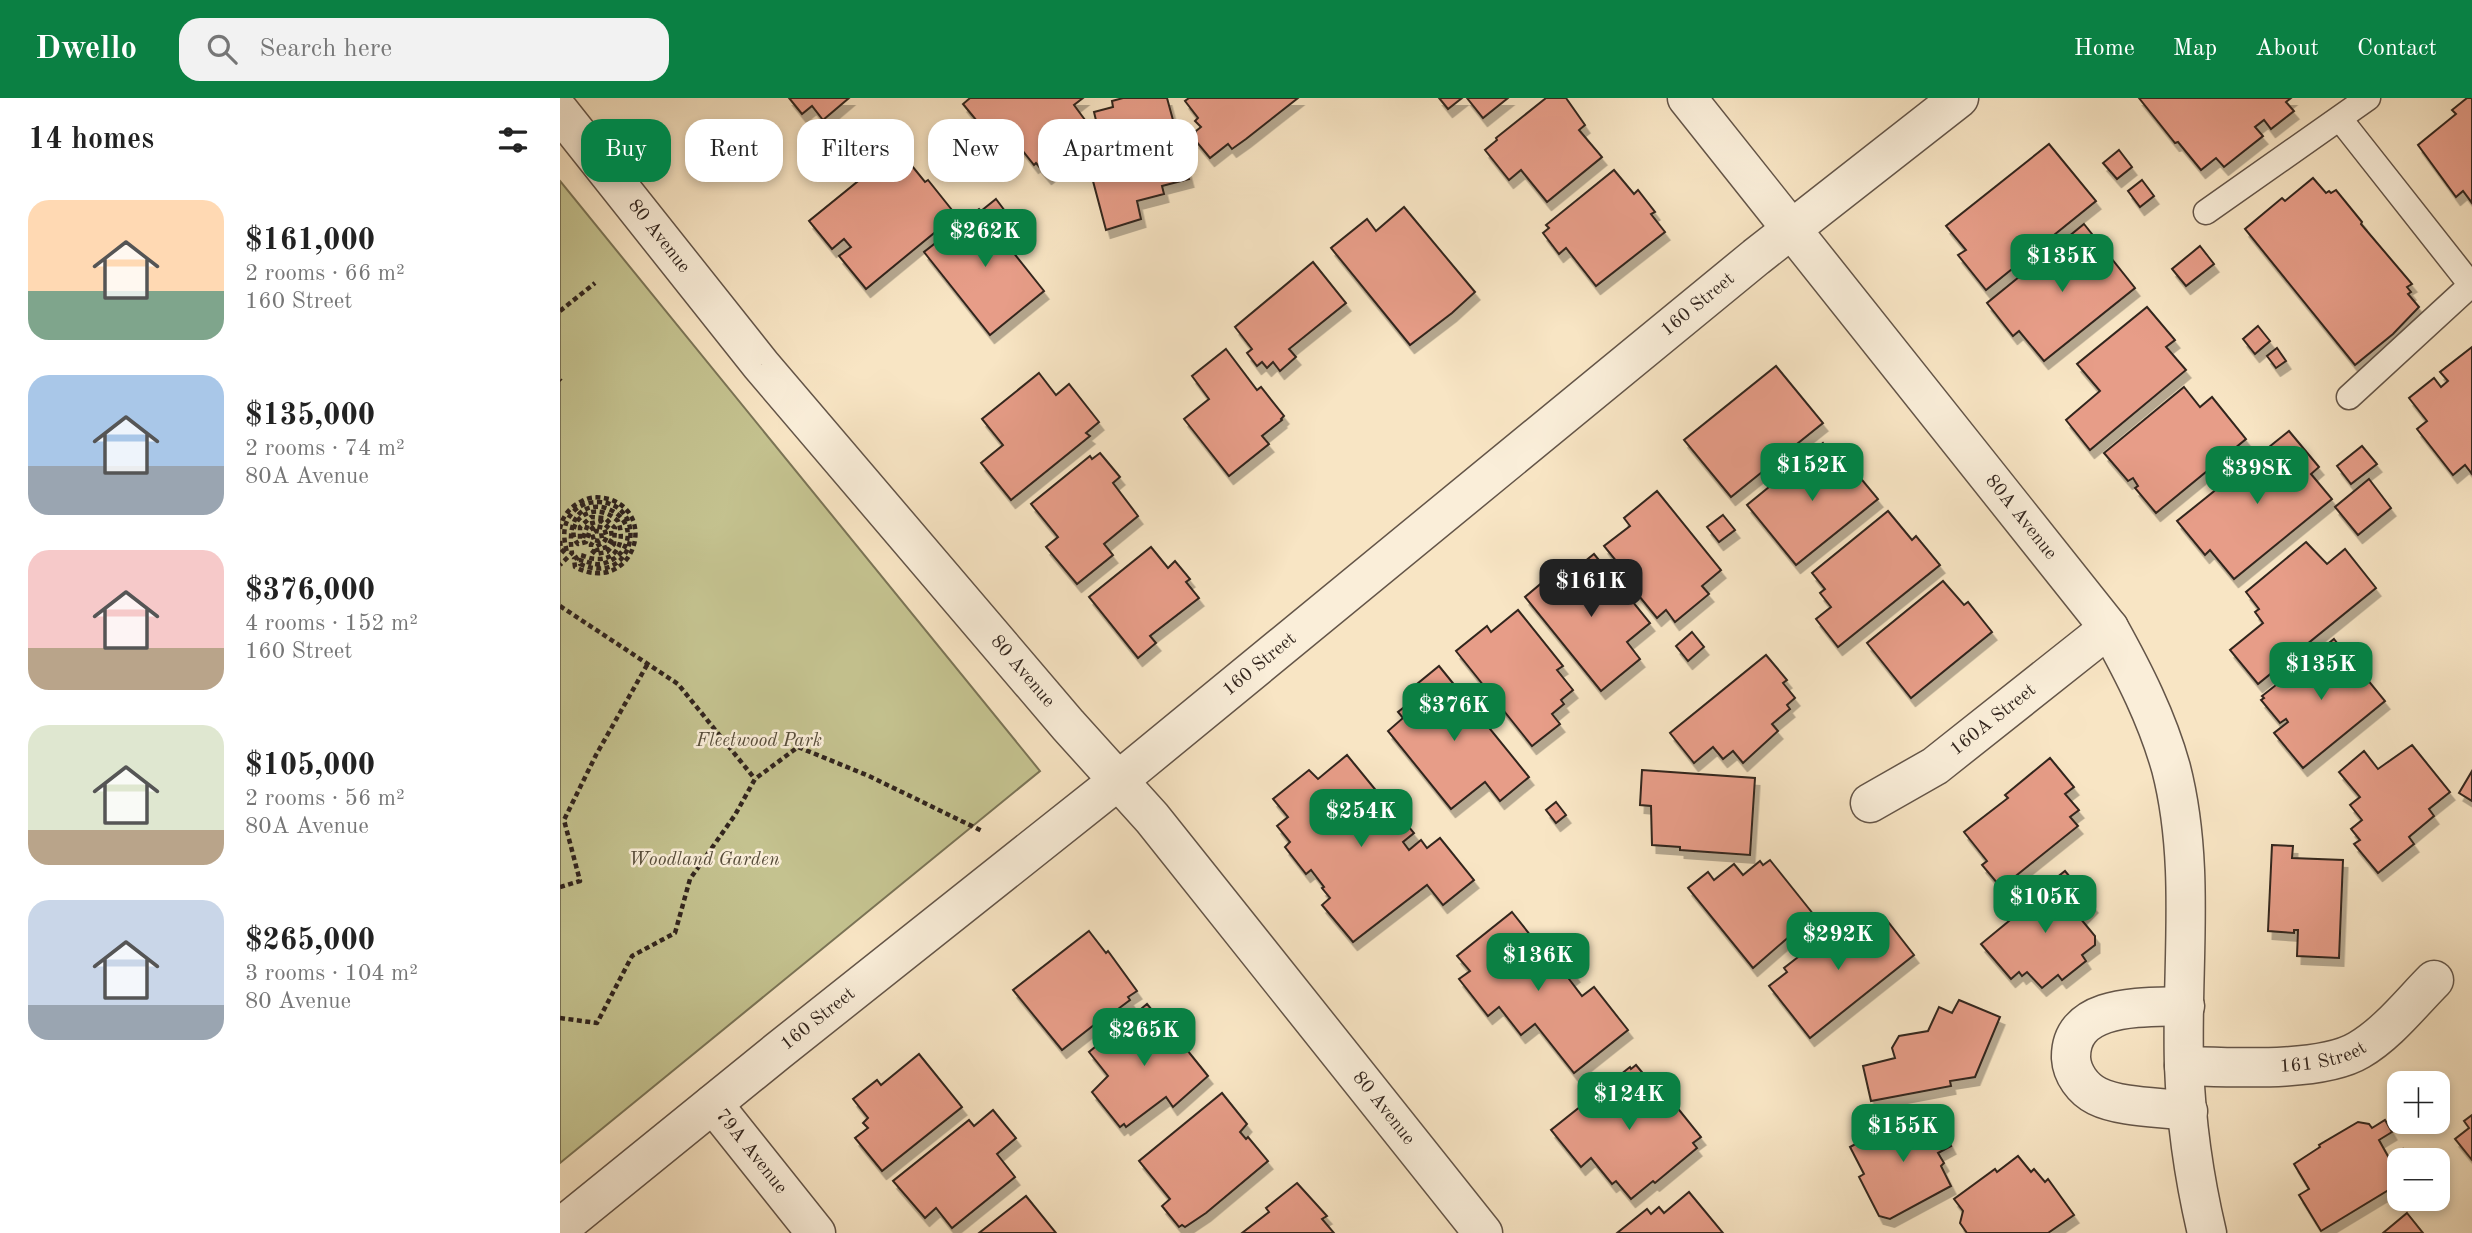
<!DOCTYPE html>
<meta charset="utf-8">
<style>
:root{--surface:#fff;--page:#f2f2f2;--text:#222;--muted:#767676;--accent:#0b8043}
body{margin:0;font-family:"Old Standard TT",serif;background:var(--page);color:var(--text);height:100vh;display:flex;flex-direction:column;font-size:26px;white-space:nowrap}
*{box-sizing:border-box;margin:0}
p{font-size:23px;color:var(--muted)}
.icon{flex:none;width:38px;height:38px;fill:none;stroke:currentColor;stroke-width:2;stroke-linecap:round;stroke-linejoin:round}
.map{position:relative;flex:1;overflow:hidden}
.sheet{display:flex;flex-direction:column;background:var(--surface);width:560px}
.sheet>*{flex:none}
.guide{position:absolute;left:21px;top:21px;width:665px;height:63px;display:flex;gap:14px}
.fabs{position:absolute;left:1827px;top:973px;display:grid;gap:14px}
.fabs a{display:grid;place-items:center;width:63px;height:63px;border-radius:14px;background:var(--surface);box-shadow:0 4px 10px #0003;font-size:35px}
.price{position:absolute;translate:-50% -60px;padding:0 16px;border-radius:14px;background:var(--accent);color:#fff;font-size:23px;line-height:46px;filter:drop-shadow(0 2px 4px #0008)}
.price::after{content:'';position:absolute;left:50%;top:42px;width:21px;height:16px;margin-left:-10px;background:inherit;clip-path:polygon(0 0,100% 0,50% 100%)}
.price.current{background:#222;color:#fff}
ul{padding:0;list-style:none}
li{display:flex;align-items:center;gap:21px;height:175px;padding:0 28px}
li span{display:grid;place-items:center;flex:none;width:196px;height:140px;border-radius:21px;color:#555}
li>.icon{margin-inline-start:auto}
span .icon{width:84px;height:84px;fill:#fffc;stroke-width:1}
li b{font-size:30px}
h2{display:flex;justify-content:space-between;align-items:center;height:84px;padding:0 28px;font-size:30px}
.pill{padding:0 24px;border-radius:21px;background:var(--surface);box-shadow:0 4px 10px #0003;font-size:24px;line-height:63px}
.pill.current{background:var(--accent);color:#fff}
header{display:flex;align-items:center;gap:42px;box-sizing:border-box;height:98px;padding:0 35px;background:var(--accent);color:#fff}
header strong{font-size:33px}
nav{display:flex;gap:38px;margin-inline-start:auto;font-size:24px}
.search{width:490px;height:63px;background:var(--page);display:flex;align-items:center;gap:18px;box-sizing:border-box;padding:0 24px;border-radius:21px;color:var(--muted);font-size:26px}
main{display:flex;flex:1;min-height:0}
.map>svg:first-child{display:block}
</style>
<header>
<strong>Dwello</strong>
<div class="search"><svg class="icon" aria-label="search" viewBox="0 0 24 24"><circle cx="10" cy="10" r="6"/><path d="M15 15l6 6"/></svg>Search here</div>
<nav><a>Home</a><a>Map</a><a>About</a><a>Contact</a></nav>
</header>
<main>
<section class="sheet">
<h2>14 homes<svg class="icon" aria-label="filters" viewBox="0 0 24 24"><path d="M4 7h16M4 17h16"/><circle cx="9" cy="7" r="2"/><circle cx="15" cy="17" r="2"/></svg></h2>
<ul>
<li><span style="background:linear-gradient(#ffd9b3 65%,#7fa58c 0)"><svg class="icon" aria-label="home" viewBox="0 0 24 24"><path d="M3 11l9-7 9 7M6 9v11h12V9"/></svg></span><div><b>$161,000</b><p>2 rooms · 66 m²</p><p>160 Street</p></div></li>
<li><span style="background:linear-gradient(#a9c7e8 65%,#9aa5b1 0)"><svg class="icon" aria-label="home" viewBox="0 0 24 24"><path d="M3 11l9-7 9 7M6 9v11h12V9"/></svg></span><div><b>$135,000</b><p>2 rooms · 74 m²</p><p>80A Avenue</p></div></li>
<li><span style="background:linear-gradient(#f6c9c9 70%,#b9a48a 0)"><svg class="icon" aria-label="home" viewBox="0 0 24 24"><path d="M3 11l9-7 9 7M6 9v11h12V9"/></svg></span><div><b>$376,000</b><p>4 rooms · 152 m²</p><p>160 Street</p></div></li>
<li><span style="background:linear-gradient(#dfe7d0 75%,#b9a48a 0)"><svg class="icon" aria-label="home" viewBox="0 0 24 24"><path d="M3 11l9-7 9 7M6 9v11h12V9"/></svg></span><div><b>$105,000</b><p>2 rooms · 56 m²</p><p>80A Avenue</p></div></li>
<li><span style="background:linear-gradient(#c9d6e8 75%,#9aa5b1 0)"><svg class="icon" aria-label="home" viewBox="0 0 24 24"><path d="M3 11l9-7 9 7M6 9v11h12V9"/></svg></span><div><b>$265,000</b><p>3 rooms · 104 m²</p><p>80 Avenue</p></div></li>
</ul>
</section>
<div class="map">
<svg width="1912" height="1135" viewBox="0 0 1912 1135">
<defs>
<filter id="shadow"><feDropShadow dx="4.5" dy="8" stdDeviation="0" flood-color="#0004"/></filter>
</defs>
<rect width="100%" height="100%" fill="#f8e5c4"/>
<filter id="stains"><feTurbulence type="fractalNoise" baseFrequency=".00286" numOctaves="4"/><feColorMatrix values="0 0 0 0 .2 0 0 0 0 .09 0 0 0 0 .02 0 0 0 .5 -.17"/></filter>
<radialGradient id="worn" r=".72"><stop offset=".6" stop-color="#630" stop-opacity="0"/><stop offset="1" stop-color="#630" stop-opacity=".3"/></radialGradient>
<path fill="#c4c28f" stroke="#7b7456" stroke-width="2" d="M 0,83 L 480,673 L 0,1065 Z"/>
<g fill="#e79d88" stroke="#32251e" stroke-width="2" filter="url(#shadow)">
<path d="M 229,0 L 289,0 L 263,22 L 252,8 L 242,16 Z"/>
<path d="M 410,0 L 523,0 L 514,7 L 528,26 L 510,40 L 520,52 L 487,78 L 476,65 L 474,67 L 439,23 L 425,33 L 403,6 Z"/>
<path d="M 563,0 L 607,0 L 629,81 L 602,88 L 604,96 L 577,103 L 581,121 L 546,132 L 529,68 L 534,64 L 528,42 L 540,39 L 534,14 L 553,9 L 552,3 Z"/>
<path d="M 629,0 L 738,0 L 686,41 L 672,51 L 668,46 L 650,60 L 635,42 L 636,33 L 641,29 L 635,23 L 638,20 L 625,3 Z"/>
<path d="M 879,0 L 902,0 L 888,11 Z"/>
<path d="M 907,0 L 948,0 L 923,20 Z"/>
<path d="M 986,0 L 1006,0 L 1025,27 L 1019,32 L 1042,59 L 987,104 L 961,72 L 949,82 L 925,52 L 937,42 L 936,40 Z"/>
<path d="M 1579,0 L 1731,0 L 1726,4 L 1734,13 L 1711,31 L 1704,22 L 1695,29 L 1703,38 L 1664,69 L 1656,60 L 1641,72 L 1618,44 L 1615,45 Z"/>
<path d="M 1907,0 L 1912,0 L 1912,105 L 1903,93 L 1896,99 L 1858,47 L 1896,16 L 1892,12 Z"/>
<path d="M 1489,46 L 1536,103 L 1426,192 L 1398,157 L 1406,152 L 1386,128 Z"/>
<path d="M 1559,52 L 1572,69 L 1557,81 L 1543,65 Z"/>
<path d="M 348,63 L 365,84 L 368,82 L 396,117 L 306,191 L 279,158 L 291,149 L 284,141 L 272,151 L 249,123 L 318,67 L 330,82 L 336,77 L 334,75 Z"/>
<path d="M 1054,72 L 1074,96 L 1078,92 L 1095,114 L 1091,116 L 1105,134 L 1036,188 L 1006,150 L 999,156 L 983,135 L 989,130 L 986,127 Z"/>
<path d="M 1753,80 L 1766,95 L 1769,93 L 1771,95 L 1776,92 L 1802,124 L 1801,126 L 1852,186 L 1847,189 L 1851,194 L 1848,196 L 1859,209 L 1833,236 L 1795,267 L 1685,131 L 1722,100 L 1725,103 Z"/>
<path d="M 1582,82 L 1594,98 L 1580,109 L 1568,93 Z"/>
<path d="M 436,101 L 448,117 L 433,129 L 484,193 L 430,237 L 364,154 L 419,111 L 421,113 Z"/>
<path d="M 844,109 L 915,194 L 892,215 L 850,247 L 771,150 L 807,121 L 816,133 Z"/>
<path d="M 1524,126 L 1575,190 L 1484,263 L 1459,233 L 1453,238 L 1427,205 Z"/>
<path d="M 1640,148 L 1654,166 L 1626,188 L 1612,171 Z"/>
<path d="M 753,164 L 786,205 L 729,251 L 736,259 L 720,273 L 713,264 L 707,270 L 702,264 L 697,268 L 687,255 L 692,251 L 675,229 Z"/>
<path d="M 1587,209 L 1615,242 L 1606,249 L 1626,272 L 1530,352 L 1506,322 L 1540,293 L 1517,266 Z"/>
<path d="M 1698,228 L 1710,243 L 1695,256 L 1683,241 Z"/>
<path d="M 1912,249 L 1912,376 L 1905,367 L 1893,377 L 1857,331 L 1867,323 L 1849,300 L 1874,280 L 1881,289 L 1888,283 L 1880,274 Z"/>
<path d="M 1717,250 L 1726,263 L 1716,270 L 1707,258 Z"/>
<path d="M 666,251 L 697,292 L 701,289 L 724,318 L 721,321 L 722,322 L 702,338 L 709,346 L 669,378 L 624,321 L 649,301 L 632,278 Z"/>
<path d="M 1216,268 L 1263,325 L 1171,399 L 1124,342 Z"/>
<path d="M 479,275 L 496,297 L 509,286 L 539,324 L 526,335 L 530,338 L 451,402 L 421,365 L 443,347 L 422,321 Z"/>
<path d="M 1624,289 L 1640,309 L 1652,299 L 1686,341 L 1596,415 L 1575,390 L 1578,388 L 1573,380 L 1568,383 L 1544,355 Z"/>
<path d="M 1729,333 L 1759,369 L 1751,376 L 1772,401 L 1674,481 L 1650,452 L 1645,457 L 1617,423 Z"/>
<path d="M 1263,345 L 1283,370 L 1288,365 L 1318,401 L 1236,467 L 1187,407 Z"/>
<path d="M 1802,348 L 1817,366 L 1791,386 L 1777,368 Z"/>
<path d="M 540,355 L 560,379 L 553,385 L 578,418 L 544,446 L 553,457 L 517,486 L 486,449 L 498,439 L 471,406 L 530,358 L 532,361 Z"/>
<path d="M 1809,381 L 1831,410 L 1798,437 L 1775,409 Z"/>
<path d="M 1097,393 L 1161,472 L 1142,488 L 1149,496 L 1115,524 L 1106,512 L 1097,520 L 1075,493 L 1078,490 L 1044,448 L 1070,428 L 1064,420 Z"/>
<path d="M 1328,413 L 1352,442 L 1356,438 L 1380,467 L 1278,549 L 1256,521 L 1271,509 L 1260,495 L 1265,491 L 1252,475 Z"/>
<path d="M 1163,417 L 1175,432 L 1159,444 L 1147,429 Z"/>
<path d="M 1746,444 L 1767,466 L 1785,451 L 1816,490 L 1698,586 L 1670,552 L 1703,525 L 1695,514 L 1699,511 L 1686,494 Z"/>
<path d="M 591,449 L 608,470 L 615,463 L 630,481 L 626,484 L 639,500 L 590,538 L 596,545 L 578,560 L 529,499 Z"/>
<path d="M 1034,456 L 1090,525 L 1067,544 L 1080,561 L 1041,593 L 965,499 L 996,473 L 1003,481 Z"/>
<path d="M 1383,483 L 1404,507 L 1408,504 L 1432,534 L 1351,600 L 1307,545 Z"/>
<path d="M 958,512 L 1003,568 L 997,572 L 1013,592 L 1001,602 L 1004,606 L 992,616 L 1000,626 L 972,648 L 896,553 L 927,528 L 931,534 Z"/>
<path d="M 1132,534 L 1144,549 L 1128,563 L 1116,548 Z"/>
<path d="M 1774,541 L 1790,561 L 1795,561 L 1803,570 L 1802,575 L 1825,603 L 1743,670 L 1714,635 L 1728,624 L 1726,621 L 1720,625 L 1701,602 L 1704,600 L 1702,598 Z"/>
<path d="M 1206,557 L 1227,582 L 1223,585 L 1235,600 L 1227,607 L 1230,611 L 1212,626 L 1218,633 L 1183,665 L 1173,653 L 1163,661 L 1153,649 L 1134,665 L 1110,635 Z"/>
<path d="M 879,568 L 969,679 L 940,703 L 925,684 L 891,711 L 828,633 L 843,620 L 838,614 L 852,603 L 846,595 Z"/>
<path d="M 1852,647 L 1890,694 L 1869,711 L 1874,718 L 1849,739 L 1854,746 L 1818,775 L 1794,746 L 1800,742 L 1791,731 L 1802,722 L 1790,707 L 1800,699 L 1779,674 L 1804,653 L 1818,671 Z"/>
<path d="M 787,657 L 836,717 L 838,716 L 854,735 L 843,744 L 849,752 L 861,742 L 867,750 L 880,740 L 914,782 L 883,807 L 867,787 L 793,844 L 762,807 L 770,800 L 762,790 L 764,789 L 751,772 L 746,776 L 725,749 L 730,744 L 717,728 L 728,719 L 713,701 L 749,672 L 758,681 Z"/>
<path d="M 1490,660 L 1514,689 L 1505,696 L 1519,712 L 1510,719 L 1518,728 L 1447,785 L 1444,781 L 1438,786 L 1422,767 L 1427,763 L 1404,734 L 1448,700 L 1445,697 Z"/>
<path d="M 1082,672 L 1195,680 L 1190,757 L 1120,752 L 1120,749 L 1092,747 L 1091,708 L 1080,707 Z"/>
<path d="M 1912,673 L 1912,703 L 1899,695 Z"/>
<path d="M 996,704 L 1006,717 L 996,725 L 986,712 Z"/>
<path d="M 1712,747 L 1733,748 L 1732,760 L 1783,762 L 1779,860 L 1737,858 L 1738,832 L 1734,832 L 1734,835 L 1708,833 Z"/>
<path d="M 1210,762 L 1254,817 L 1193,870 L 1128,790 L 1148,774 L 1154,782 L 1174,766 L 1183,777 L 1200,763 L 1203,767 Z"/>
<path d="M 1505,773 L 1533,807 L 1520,820 L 1535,838 L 1535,847 L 1522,857 L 1526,863 L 1502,882 L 1498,877 L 1482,890 L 1467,874 L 1462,878 L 1459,874 L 1451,881 L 1421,846 L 1483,795 L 1481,792 Z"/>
<path d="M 952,814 L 986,857 L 994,851 L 1015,876 L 1009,881 L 1022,898 L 1034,889 L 1068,932 L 1014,975 L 975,926 L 961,937 L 939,909 L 928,918 L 899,881 L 910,873 L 897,858 Z"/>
<path d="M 1279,819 L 1297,842 L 1325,820 L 1354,857 L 1250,940 L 1209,888 L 1227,874 L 1224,870 L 1242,856 L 1239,853 Z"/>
<path d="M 529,833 L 546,855 L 548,853 L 577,893 L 568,899 L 570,902 L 554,914 L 553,912 L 502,952 L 453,892 Z"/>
<path d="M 1399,902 L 1440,919 L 1415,979 L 1390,983 L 1391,988 L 1311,1003 L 1303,968 L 1335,960 L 1332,950 L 1339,938 L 1368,933 L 1379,909 L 1392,915 Z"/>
<path d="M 587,906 L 601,923 L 603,922 L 648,978 L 613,1009 L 606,999 L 566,1029 L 564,1026 L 560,1029 L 532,994 L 548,978 L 529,954 Z"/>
<path d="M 359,956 L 402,1009 L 322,1073 L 295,1040 L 308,1030 L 303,1025 L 308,1020 L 293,1001 L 317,982 L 321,987 Z"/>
<path d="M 1076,967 L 1095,990 L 1099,987 L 1141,1039 L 1133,1045 L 1137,1050 L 1095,1085 L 1093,1083 L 1071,1101 L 1056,1083 L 1052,1086 L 1031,1060 L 1021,1069 L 991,1032 L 1070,969 L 1071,971 Z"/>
<path d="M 662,995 L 687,1026 L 680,1034 L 686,1041 L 688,1039 L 708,1063 L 646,1115 L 625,1129 L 622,1127 L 619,1129 L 602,1108 L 610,1101 L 579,1063 Z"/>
<path d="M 1371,1010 L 1391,1048 L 1378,1055 L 1384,1065 L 1381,1068 L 1391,1088 L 1330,1121 L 1319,1118 L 1299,1079 L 1304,1076 L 1290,1049 L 1338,1023 L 1339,1026 Z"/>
<path d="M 433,1012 L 456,1040 L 437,1056 L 455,1079 L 392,1130 L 376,1110 L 365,1120 L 333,1083 L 409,1022 L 414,1028 Z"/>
<path d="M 1912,1017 L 1912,1062 L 1895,1041 L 1909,1030 L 1904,1023 Z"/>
<path d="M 1825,1022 L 1832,1034 L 1819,1042 L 1829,1060 L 1843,1051 L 1850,1062 L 1839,1062 L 1839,1091 L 1837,1087 L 1761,1133 L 1739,1097 L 1749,1091 L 1734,1066 L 1760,1049 L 1759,1047 L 1798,1024 L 1809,1026 L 1812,1030 Z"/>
<path d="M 1458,1058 L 1471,1074 L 1474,1071 L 1485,1084 L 1488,1081 L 1514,1117 L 1488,1135 L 1407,1135 L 1400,1125 L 1403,1113 L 1394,1101 L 1435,1071 L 1437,1074 Z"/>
<path d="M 737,1085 L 767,1118 L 762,1121 L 774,1135 L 682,1135 L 709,1114 L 706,1110 Z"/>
<path d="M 1129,1094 L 1163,1135 L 1057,1135 L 1087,1111 L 1091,1116 L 1099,1109 L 1104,1115 Z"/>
<path d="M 466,1098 L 496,1135 L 419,1135 Z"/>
<path d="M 1847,1115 L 1863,1135 L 1823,1135 Z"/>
</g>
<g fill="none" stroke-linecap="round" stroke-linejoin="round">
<defs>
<g id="service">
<path d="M 1780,21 L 1911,187"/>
<path d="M 1646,114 L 1808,0"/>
<path d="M 1789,299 L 1912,186"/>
</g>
<g id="minor">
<path id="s1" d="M 1127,0 L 1549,530 C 1574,575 1597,620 1611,670 C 1636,767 1621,868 1624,967 C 1626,1023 1634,1080 1647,1135"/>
<path id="s2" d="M 1310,705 L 1375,668 L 1549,530"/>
<path d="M 1625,908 C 1588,910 1510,903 1511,960 C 1512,976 1523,991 1537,998 C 1561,1010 1602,1009 1628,1013"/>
<path id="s3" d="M 1624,968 C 1669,969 1761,975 1799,952 C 1828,935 1851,905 1874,882"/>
<path id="s4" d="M 153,1006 L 256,1135"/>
<path id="s5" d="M 0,1130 L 218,953 L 559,682"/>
</g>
<g id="tertiary">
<path id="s6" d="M 0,14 L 201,267 L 508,627 L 592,720 L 923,1135"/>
<path id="s7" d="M 559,682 L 1196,159 L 1399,0"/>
</g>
</defs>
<use href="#service" stroke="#645548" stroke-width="27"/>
<use href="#minor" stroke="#645548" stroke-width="41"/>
<use href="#tertiary" stroke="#645548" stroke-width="41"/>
<g stroke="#32251e" stroke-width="4.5" stroke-dasharray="5 3.5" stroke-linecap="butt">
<path d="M 0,213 L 35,185"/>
<path d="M 0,282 L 1,283"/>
<path d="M 0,431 C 2,418 11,408 22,403 C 31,398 40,399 49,401 C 100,417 71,498 15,469 L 14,461 L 20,457 C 25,458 30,461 37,461 C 59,462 65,441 58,423 C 31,398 2,428 18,446 L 26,444 L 30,432 L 35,428 L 44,430 L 47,439 L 44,444 L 35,449 L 36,452 L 47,449 L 52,441 L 51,432 L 41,423 L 28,426 L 23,440 L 20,441 L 20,429 L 31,419 L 45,420 L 55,430 L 54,446 L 47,454 L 36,456 L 31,452 L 31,447 L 34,442 L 32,436 L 36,433 L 41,434 L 42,441 L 39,443 L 34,442"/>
<path d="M 0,443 L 1,451 L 5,455 L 7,454 C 3,439 2,425 14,413 C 20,407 29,404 38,404 C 91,405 75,491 20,466 L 19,462 C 26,463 33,467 40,466 C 49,465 58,459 63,452 C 89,410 0,379 12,455 L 0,467"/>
<path d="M 0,508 L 118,586 L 195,681"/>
<path d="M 0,789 L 20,783 L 4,722 L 36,657 L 87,567"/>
<path d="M 0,920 L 37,925 L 72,858 L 115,835 L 130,781 L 175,717 L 195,681 L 238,649 L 309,678 L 422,733"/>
</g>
<use href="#service" stroke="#faeed9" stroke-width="24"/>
<use href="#minor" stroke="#faeed9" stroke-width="38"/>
<use href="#tertiary" stroke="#faeed9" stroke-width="38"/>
</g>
<g text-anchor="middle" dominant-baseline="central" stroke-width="5" stroke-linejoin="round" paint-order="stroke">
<g font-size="19" fill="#32251e" stroke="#faeed9">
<text stroke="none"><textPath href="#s6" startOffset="159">80 Avenue</textPath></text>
<text stroke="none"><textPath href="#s7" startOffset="749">160 Street</textPath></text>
<text stroke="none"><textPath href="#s1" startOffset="536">80A Avenue</textPath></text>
<text stroke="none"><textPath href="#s7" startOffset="182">160 Street</textPath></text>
<text stroke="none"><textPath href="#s6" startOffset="726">80 Avenue</textPath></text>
<text stroke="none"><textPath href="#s2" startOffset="149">160A Street</textPath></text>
<text stroke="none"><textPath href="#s5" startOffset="332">160 Street</textPath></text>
<text stroke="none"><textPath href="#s3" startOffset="140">161 Street</textPath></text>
<text stroke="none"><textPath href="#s6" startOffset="1293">80 Avenue</textPath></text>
<text stroke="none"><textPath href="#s4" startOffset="61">79A Avenue</textPath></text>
</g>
<g font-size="19" font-style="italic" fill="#564c3a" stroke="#faeed9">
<text x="199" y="643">Fleetwood Park</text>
<text x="144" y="762">Woodland Garden</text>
</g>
</g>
<rect width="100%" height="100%" filter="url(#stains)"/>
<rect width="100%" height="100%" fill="url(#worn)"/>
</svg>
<div class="fabs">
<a>+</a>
<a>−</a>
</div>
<b class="price" style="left:425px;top:171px">$262K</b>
<b class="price" style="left:1502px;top:196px">$135K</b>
<b class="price" style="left:1252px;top:405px">$152K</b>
<b class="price" style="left:1697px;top:408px">$398K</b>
<b class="price current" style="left:1031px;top:521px">$161K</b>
<b class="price" style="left:1761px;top:604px">$135K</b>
<b class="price" style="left:894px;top:645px">$376K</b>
<b class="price" style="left:801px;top:751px">$254K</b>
<b class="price" style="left:1485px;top:837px">$105K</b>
<b class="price" style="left:1278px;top:874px">$292K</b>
<b class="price" style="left:978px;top:895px">$136K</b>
<b class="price" style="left:584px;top:970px">$265K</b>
<b class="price" style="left:1069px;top:1034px">$124K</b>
<b class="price" style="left:1343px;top:1066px">$155K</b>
<div class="guide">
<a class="pill current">Buy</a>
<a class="pill">Rent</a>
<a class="pill">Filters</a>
<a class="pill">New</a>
<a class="pill">Apartment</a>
</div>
</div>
</main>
